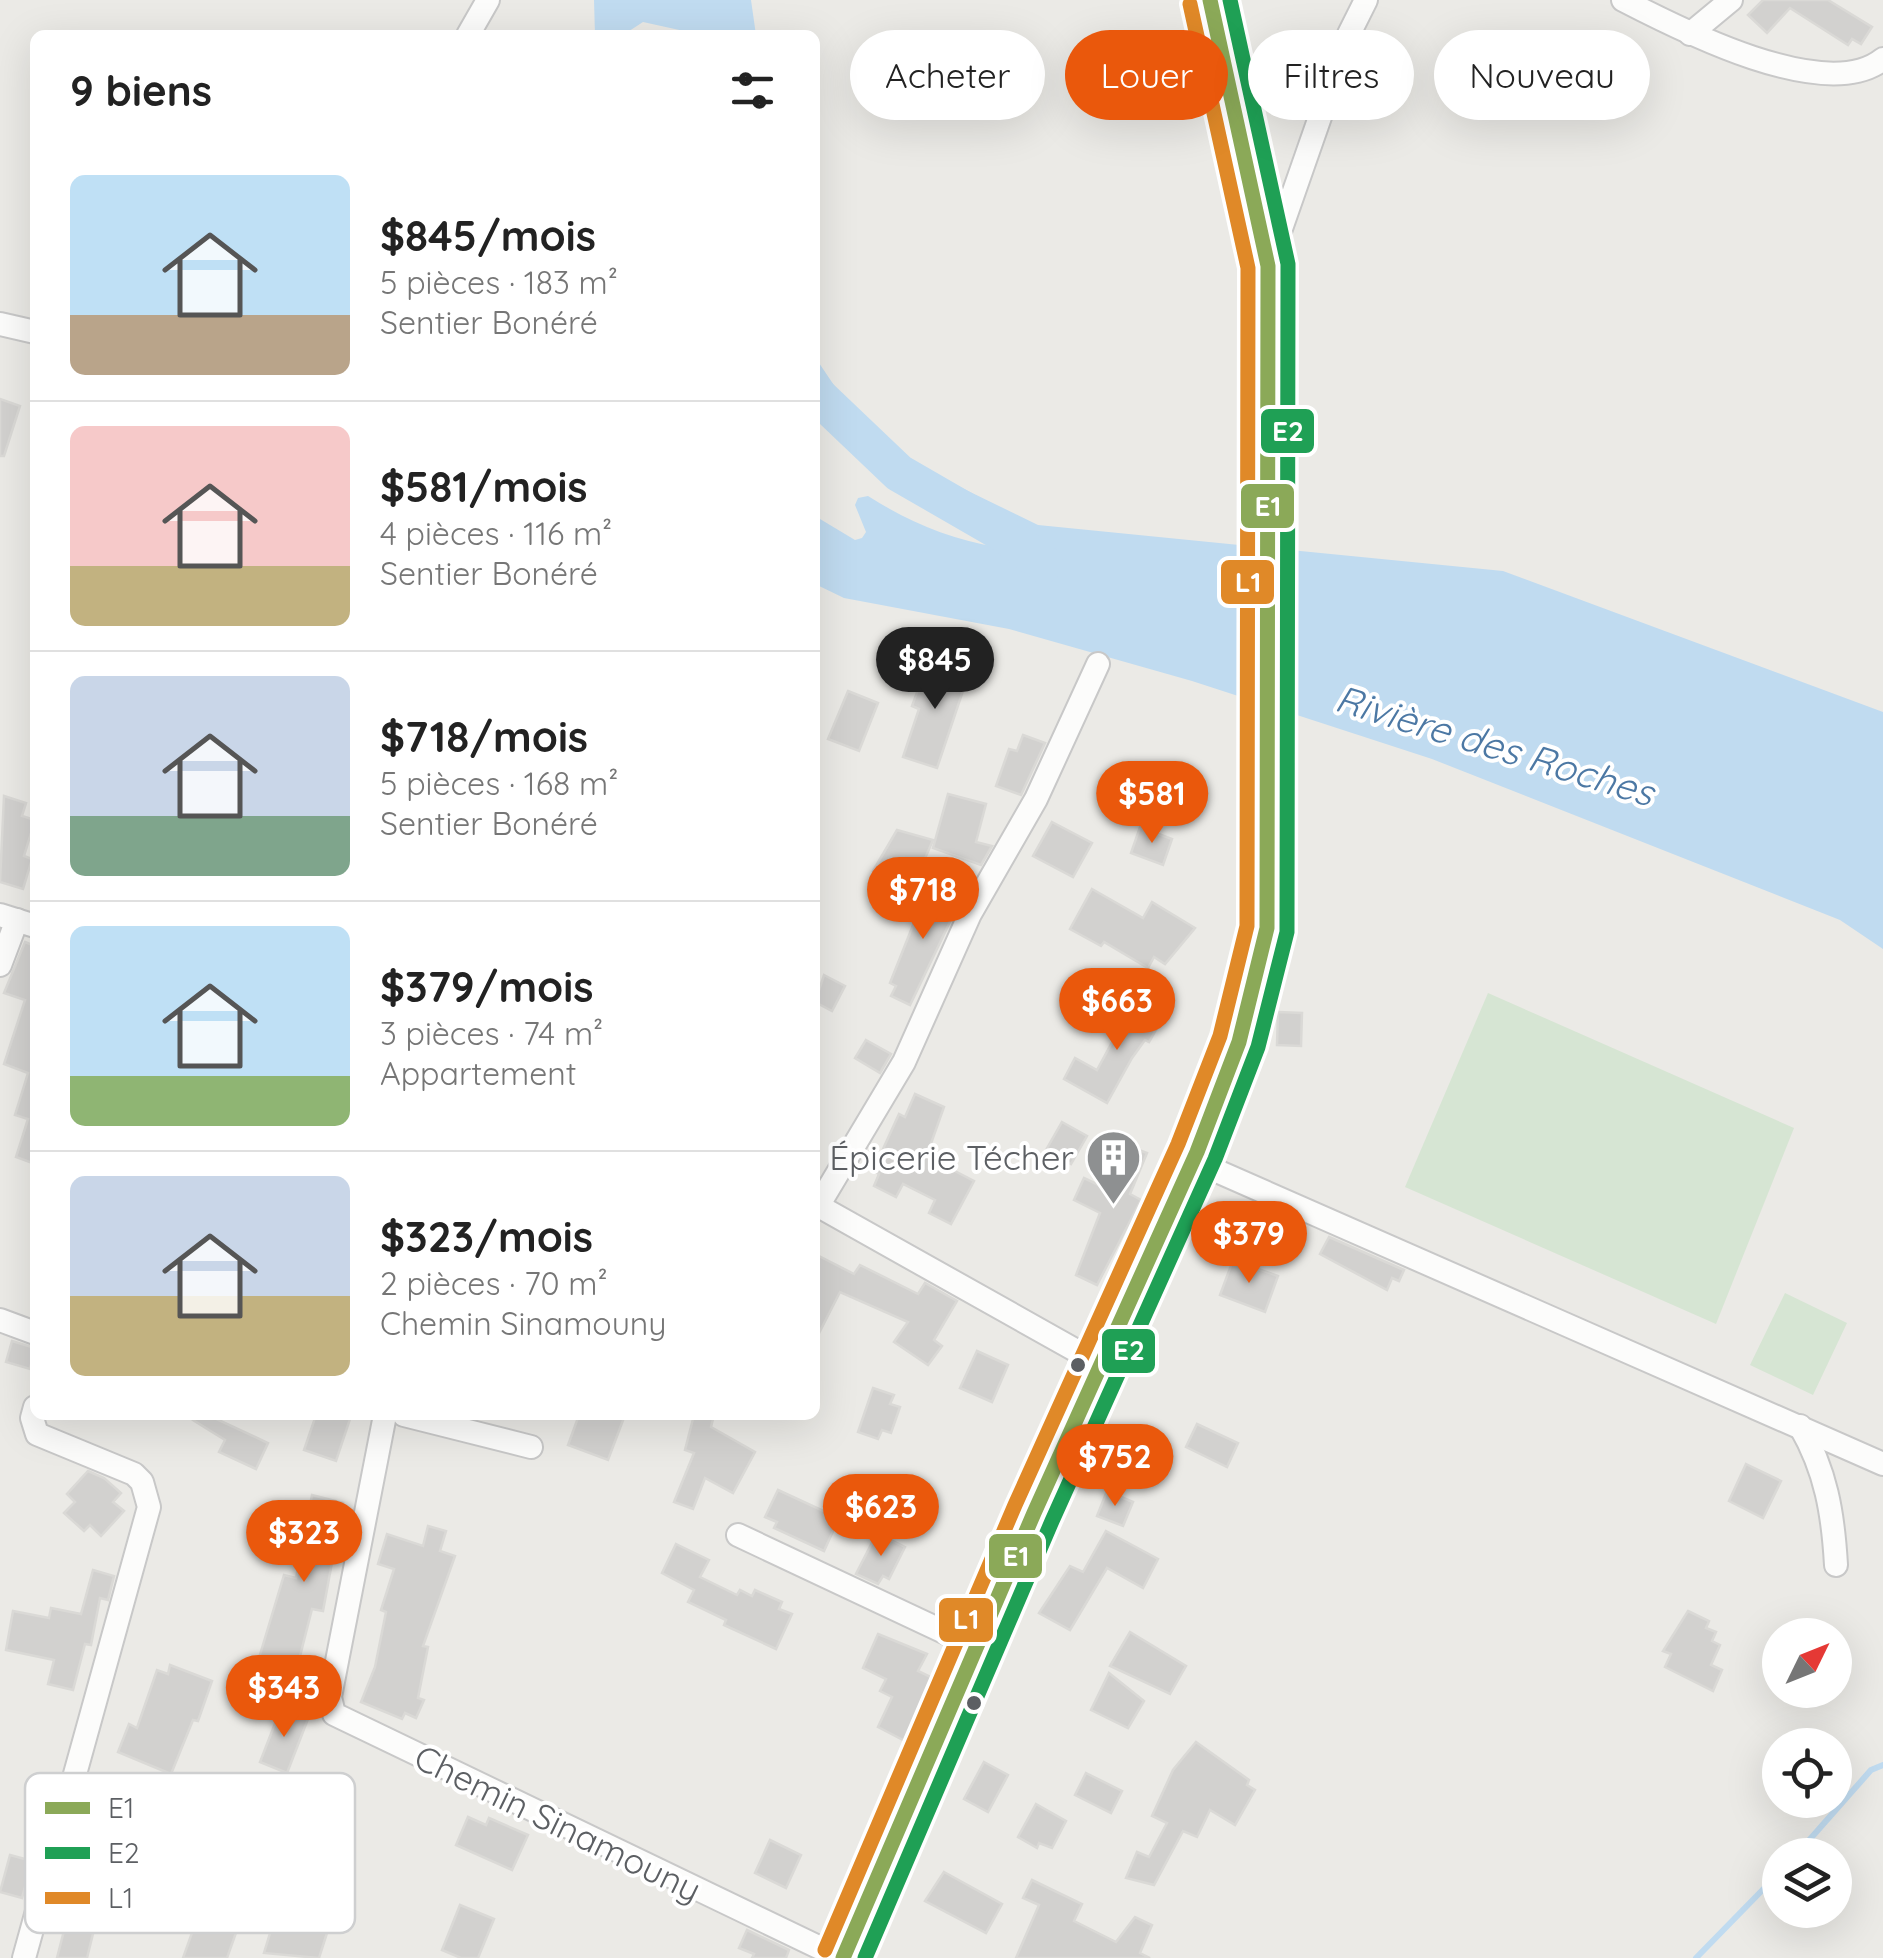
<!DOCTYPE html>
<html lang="fr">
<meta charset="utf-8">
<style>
:root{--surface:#fff;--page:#f6f6f6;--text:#222;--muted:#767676;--line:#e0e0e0;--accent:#ea580c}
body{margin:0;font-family:Quicksand,sans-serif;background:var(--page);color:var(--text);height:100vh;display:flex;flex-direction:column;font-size:38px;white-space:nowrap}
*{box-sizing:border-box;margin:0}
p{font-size:32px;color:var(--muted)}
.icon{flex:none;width:55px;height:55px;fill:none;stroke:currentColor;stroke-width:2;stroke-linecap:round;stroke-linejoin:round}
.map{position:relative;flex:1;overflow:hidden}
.details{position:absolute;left:30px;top:30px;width:790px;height:1390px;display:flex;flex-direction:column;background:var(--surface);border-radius:15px;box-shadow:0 10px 40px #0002}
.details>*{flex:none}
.top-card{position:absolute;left:850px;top:30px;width:882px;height:90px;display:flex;gap:20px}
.needle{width:65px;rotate:47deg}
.tools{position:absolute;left:1762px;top:1618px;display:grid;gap:20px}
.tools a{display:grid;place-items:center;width:90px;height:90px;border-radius:50%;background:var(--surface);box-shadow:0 10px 40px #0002;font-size:50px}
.price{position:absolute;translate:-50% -85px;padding:0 22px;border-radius:35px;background:var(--accent);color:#fff;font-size:32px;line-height:65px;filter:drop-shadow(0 2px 5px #0008)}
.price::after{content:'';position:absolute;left:50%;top:60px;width:30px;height:22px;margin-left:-15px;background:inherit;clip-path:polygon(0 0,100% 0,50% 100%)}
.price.on{background:#222;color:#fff}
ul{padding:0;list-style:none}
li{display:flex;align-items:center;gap:30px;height:250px;padding:0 40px}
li+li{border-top:2px solid var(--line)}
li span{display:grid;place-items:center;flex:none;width:280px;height:200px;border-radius:15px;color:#555}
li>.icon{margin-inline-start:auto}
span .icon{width:120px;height:120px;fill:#fffc;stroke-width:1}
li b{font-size:42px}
h2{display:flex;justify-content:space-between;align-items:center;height:120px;padding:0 40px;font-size:42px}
.pill{padding:0 35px;border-radius:45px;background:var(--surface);box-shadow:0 10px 40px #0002;font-size:35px;line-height:90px}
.pill.on{background:var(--accent);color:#fff}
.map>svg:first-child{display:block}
</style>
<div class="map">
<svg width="1883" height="1958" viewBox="0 0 1883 1958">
<rect width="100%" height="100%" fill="#ebeae6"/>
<g fill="#d6e5d3">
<path d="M 1488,993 L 1794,1128 L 1716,1324 L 1405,1187 Z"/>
<path d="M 1785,1293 L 1847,1323 L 1813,1395 L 1750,1365 Z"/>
</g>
<g fill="#c0dbf0">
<path d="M 594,0 L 751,0 L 756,35 L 702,35 L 643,22 L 623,35 L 595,35 Z"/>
<path d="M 815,357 L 850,409 L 925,470 L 1038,525 L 1503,571 L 1883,712 L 1883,949 L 1840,920 L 1432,759 L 1192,681 L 1009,629 L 844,598 L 815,584 L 815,516 L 855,540 L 862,538 L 866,532 L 855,505 L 858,498 L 868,496 C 909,522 949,539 997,547 L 1003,533 C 988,510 927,491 901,475 C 867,453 842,425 815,394 Z"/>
</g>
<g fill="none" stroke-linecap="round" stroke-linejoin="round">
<g stroke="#c0dbf0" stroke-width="6">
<path d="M 1796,1855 L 1871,1770 L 1883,1765"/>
<path d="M 1696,1958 L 1780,1872"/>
</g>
<path stroke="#c0dbf0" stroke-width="38" d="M 815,393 L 899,473 L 1003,533 L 1044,564"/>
</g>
<g fill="#d2d1cf" stroke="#dad9d6" stroke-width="2.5">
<path d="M 1763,0 L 1828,0 L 1872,27 L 1861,44 L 1852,39 L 1848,45 L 1790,8 L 1767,33 L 1748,15 Z"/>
<path d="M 0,399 L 20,406 L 4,456 L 0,456 Z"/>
<path d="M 929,659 L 969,673 L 937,768 L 903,757 L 919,709 L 912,706 Z"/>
<path d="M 848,691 L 878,703 L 859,751 L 828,739 Z"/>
<path d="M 1023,735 L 1045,743 L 1021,795 L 996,786 L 1009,749 L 1017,751 Z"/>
<path d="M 948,794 L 986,804 L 976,842 L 992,846 L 981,865 L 933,848 Z"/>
<path d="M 4,796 L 26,803 L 22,816 L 35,820 L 24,856 L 32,859 L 23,889 L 0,882 Z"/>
<path d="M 1052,822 L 1092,843 L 1073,877 L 1033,856 Z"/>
<path d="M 1140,827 L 1172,839 L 1163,865 L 1131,853 Z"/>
<path d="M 897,830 L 933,840 L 912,888 L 873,871 Z"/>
<path d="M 929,885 L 961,899 L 910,1005 L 891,996 L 896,986 L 890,983 Z"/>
<path d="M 1092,889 L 1143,918 L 1152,902 L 1195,928 L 1165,964 L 1154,957 L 1148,968 L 1104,942 L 1101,946 L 1070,929 Z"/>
<path d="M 25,942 L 35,946 L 35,1164 L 16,1157 L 28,1119 L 15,1115 L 28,1073 L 4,1064 L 25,1000 L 4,993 Z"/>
<path d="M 824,975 L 845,986 L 832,1011 L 815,1002 Z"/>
<path d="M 1136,998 L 1165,1014 L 1149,1042 L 1145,1040 L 1132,1058 L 1107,1103 L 1064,1079 L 1075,1058 L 1097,1070 Z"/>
<path d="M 1278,1012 L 1302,1013 L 1301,1046 L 1277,1045 Z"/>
<path d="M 866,1040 L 891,1054 L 880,1073 L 855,1058 Z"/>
<path d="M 915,1094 L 944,1107 L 929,1149 L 955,1161 L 951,1169 L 974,1181 L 951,1224 L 929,1213 L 935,1200 L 903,1184 L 896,1197 L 874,1186 L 879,1174 L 873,1171 L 899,1114 L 905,1117 Z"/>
<path d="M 1062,1122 L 1087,1136 L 1071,1164 L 1046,1150 Z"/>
<path d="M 1131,1147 L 1147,1153 L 1130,1194 L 1141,1200 L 1097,1285 L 1076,1275 L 1100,1213 L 1074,1200 L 1084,1178 L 1111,1191 Z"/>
<path d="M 1329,1237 L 1404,1270 L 1399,1281 L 1392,1278 L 1387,1290 L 1320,1254 Z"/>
<path d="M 815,1254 L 854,1274 L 860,1265 L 918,1294 L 925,1283 L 957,1301 L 934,1340 L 942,1346 L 928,1365 L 894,1342 L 908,1322 L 840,1292 L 815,1341 Z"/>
<path d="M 1233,1260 L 1278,1276 L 1265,1312 L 1220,1295 Z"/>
<path d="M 12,1341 L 35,1348 L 30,1369 L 6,1362 Z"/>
<path d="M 977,1351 L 1008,1365 L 992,1402 L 960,1388 Z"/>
<path d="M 873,1388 L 894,1395 L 890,1404 L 900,1407 L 891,1433 L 882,1430 L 878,1439 L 858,1432 Z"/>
<path d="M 196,1415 L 208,1415 L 268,1443 L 256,1469 L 219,1452 L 225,1440 L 193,1420 Z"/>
<path d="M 316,1415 L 350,1419 L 336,1461 L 304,1450 Z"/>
<path d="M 579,1415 L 625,1415 L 608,1460 L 568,1445 Z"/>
<path d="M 694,1415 L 714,1415 L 711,1427 L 755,1452 L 733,1493 L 705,1478 L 693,1509 L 674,1502 L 694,1453 L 685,1450 Z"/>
<path d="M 1197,1424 L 1238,1443 L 1227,1467 L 1186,1447 Z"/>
<path d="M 1746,1464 L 1781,1481 L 1763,1518 L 1729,1501 Z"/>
<path d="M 88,1471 L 104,1478 L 121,1493 L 113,1502 L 124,1511 L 101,1536 L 90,1525 L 84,1531 L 64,1513 L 75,1502 L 67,1494 Z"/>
<path d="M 778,1490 L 839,1518 L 824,1551 L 774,1528 L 777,1522 L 765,1517 Z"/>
<path d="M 1107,1491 L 1133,1502 L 1123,1526 L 1097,1516 Z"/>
<path d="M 312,1495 L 343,1503 L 323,1611 L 312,1609 L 297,1668 L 259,1658 L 284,1575 L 296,1578 Z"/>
<path d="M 428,1526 L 446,1531 L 440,1551 L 455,1556 L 423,1646 L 428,1647 L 418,1698 L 424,1700 L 416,1718 L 405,1713 L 402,1719 L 361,1702 L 375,1667 L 386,1612 L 381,1610 L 394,1569 L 378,1564 L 387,1534 L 423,1546 Z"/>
<path d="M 1106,1531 L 1158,1559 L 1143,1588 L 1107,1568 L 1070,1630 L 1039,1613 L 1070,1566 L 1083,1572 Z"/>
<path d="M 877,1533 L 905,1547 L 889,1579 L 883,1576 L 878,1584 L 856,1574 Z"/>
<path d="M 676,1544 L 709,1560 L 700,1577 L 737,1595 L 740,1590 L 752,1596 L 755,1590 L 782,1602 L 779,1609 L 792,1614 L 776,1649 L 724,1625 L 726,1620 L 688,1602 L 694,1590 L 662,1573 Z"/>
<path d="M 93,1570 L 114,1576 L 108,1600 L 100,1598 L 91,1645 L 85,1644 L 73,1690 L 48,1684 L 54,1660 L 6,1650 L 13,1611 L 49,1618 L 51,1608 L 81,1614 Z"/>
<path d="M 1688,1611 L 1709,1621 L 1706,1628 L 1716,1632 L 1712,1641 L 1720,1645 L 1711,1665 L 1722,1670 L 1713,1691 L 1665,1667 L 1671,1654 L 1663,1651 Z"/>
<path d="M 1130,1632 L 1186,1666 L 1170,1694 L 1110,1666 Z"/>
<path d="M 878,1634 L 927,1654 L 918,1671 L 939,1681 L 907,1742 L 878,1727 L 892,1697 L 880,1691 L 886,1679 L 863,1668 Z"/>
<path d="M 170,1665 L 212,1681 L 198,1721 L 193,1720 L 171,1774 L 118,1752 L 129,1724 L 137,1728 L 157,1670 L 168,1674 Z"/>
<path d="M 1109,1673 L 1144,1701 L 1128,1728 L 1091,1710 Z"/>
<path d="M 281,1708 L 308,1719 L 287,1773 L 260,1762 Z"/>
<path d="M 1196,1742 L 1249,1780 L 1247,1785 L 1255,1790 L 1235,1825 L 1210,1810 L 1197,1837 L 1183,1831 L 1154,1885 L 1126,1878 L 1137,1852 L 1149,1857 L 1167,1823 L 1152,1816 L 1173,1770 Z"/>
<path d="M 984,1762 L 1008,1775 L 988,1812 L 964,1799 Z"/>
<path d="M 1086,1773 L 1122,1791 L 1111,1813 L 1075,1795 Z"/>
<path d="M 1036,1804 L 1066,1821 L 1052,1848 L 1039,1843 L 1037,1848 L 1018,1837 Z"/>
<path d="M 468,1817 L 486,1825 L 489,1818 L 528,1835 L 512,1870 L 456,1845 Z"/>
<path d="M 770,1840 L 801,1855 L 786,1888 L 755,1873 Z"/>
<path d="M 10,1855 L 32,1861 L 22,1898 L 0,1892 Z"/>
<path d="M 944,1872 L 1002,1904 L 986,1933 L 925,1901 Z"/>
<path d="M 1032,1880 L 1082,1904 L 1074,1921 L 1116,1942 L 1135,1917 L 1152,1925 L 1140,1953 L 1150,1958 L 1016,1958 L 1039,1905 L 1023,1898 Z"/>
<path d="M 83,1883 L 104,1889 L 87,1958 L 57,1958 L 71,1903 L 77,1905 Z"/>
<path d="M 208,1888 L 247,1902 L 227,1958 L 183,1958 Z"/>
<path d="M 460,1905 L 494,1919 L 478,1958 L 461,1958 L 442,1950 Z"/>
<path d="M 275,1917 L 327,1933 L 319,1958 L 264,1953 Z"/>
<path d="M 747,1930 L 789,1950 L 786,1958 L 752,1958 L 754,1954 L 739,1948 Z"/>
</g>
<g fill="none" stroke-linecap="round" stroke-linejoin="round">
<defs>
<g id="minor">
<path d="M 1623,0 C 1679,29 1826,105 1883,59"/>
<path d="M 1690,34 L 1731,0"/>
<path d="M 468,35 L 488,0"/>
<path d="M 1269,263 L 1349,34 L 1366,0"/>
<path d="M 0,324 L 35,332"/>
<path d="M 0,915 L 35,926"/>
<path d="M 0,965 L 17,920"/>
<path d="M 1194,1161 L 1883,1464"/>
<path d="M 815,1204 L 1100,1364"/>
<path d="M 818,1206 L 904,1062 L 970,914 L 1036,799 L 1098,664"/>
<path d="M 0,1320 L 35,1333"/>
<path d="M 385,1415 L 330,1697 L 334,1714 L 841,1958"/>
<path d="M 404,1415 L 531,1447"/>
<path d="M 1800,1426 C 1826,1471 1833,1513 1836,1565"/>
<path d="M 738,1535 L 976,1647"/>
<path d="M 24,1958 L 149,1507 L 142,1482 L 134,1474 L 37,1434 L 32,1418 L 35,1407"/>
</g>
<path id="secondary" d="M 843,1958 C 926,1760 1011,1562 1099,1366 C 1162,1224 1241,1083 1267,928 L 1268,266 L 1210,0"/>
</defs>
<use href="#minor" stroke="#c8c8c8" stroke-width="26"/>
<use href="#secondary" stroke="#c8c8c7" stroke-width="36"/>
<use href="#minor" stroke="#fcfcfb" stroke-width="22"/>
<use href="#secondary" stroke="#fcfcfb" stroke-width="32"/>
<defs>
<path id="bus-1" d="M 843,1958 L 1034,1513 L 1197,1152 L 1239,1042 L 1267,928 L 1268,266 L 1210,0"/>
<path id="bus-2" d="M 865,1958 L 1052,1521 L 1215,1159 L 1258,1047 L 1287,932 L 1288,264 L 1230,0"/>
<path id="bus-3" d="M 825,1950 L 1015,1505 L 1178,1144 L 1220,1036 L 1247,926 L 1248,268 L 1190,4"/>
</defs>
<use href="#bus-1" stroke="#fff" stroke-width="22"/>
<use href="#bus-2" stroke="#fff" stroke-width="22"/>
<use href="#bus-3" stroke="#fff" stroke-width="22"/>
<use href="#bus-1" stroke="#8ba958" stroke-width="15"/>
<use href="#bus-2" stroke="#1fa055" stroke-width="15"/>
<use href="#bus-3" stroke="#e08928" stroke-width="15"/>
</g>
<defs>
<symbol id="building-pin" viewBox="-11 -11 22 30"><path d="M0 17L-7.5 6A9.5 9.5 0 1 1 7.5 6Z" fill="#8e9091" stroke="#fff"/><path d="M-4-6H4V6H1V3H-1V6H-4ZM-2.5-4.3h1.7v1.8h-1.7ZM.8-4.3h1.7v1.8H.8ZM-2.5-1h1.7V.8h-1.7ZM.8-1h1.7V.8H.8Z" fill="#fff"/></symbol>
</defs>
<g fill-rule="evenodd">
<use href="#building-pin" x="1082" y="1126" width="63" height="86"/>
</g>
<g fill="#5c5f63" stroke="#fff" stroke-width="4">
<circle cx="1078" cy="1365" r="9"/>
<circle cx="974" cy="1703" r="9"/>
</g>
<g text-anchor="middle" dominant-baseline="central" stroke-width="8" stroke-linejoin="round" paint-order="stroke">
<g font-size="35" fill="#5c5f63" stroke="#fff" text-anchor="end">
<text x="1074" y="1157">Épicerie Técher</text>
</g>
<g font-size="35" fill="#5c5f63" stroke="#fff">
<text transform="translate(558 1823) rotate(26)">Chemin Sinamouny</text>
</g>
<g font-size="38" font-style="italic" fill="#4c78a4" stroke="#fff">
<text transform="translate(1495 745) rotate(17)">Rivière des Roches</text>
</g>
</g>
<rect x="25" y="1773" width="330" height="160" rx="15" fill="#fff" stroke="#cecfd0" stroke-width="2.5"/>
<rect x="45" y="1802" width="45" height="12" fill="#8ba958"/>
<rect x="45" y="1847" width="45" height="12" fill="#1fa055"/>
<rect x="45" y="1892" width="45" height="12" fill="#e08928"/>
<g font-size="28" fill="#5c5f63">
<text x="108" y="1818">E1</text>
<text x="108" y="1863">E2</text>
<text x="108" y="1908">L1</text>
</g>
<g stroke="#fff" stroke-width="4">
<rect x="1259" y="407" width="57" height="48" rx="10" fill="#1fa055"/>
<rect x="1239" y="482" width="57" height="48" rx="10" fill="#8ba958"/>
<rect x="1219" y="558" width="57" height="48" rx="10" fill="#e08928"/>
<rect x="1100" y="1327" width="57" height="48" rx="10" fill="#1fa055"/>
<rect x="987" y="1532" width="57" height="48" rx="10" fill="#8ba958"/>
<rect x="937" y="1596" width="58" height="48" rx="10" fill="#e08928"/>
</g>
<g font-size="28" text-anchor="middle" font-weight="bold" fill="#fff">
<text x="1288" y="441">E2</text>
<text x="1268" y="516">E1</text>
<text x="1248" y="592">L1</text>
<text x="1129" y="1360">E2</text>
<text x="1016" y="1566">E1</text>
<text x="966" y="1629">L1</text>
</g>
</svg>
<div class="tools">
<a><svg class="needle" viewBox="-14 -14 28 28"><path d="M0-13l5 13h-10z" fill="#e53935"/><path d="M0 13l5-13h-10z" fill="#767676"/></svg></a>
<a><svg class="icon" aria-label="locate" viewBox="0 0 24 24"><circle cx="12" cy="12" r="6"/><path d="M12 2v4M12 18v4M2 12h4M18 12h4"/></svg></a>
<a><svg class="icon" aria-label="layers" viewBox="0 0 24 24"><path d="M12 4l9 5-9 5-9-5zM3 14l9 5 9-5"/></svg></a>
</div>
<b class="price on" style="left:935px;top:712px">$845</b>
<b class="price" style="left:1152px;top:846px">$581</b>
<b class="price" style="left:923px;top:942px">$718</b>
<b class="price" style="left:1117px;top:1053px">$663</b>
<b class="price" style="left:1249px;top:1286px">$379</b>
<b class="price" style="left:1115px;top:1509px">$752</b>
<b class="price" style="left:881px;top:1559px">$623</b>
<b class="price" style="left:304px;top:1585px">$323</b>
<b class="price" style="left:284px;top:1740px">$343</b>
<div class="top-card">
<a class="pill">Acheter</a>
<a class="pill on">Louer</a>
<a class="pill">Filtres</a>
<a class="pill">Nouveau</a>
</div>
<section class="details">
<h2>9 biens<svg class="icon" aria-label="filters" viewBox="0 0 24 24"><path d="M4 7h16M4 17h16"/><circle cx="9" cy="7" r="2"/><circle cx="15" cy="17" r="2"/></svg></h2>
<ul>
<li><span style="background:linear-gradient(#bfe0f5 70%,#b9a48a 0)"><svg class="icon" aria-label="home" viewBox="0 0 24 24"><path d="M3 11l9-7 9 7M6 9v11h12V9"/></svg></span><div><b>$845/mois</b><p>5 pièces · 183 m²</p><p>Sentier Bonéré</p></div></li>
<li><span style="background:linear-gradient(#f6c9c9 70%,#c2b280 0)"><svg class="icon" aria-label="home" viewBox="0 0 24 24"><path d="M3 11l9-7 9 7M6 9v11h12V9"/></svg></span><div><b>$581/mois</b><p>4 pièces · 116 m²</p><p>Sentier Bonéré</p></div></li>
<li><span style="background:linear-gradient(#c9d6e8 70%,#7fa58c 0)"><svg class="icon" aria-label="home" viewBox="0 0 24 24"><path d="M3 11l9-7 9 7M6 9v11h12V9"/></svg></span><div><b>$718/mois</b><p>5 pièces · 168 m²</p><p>Sentier Bonéré</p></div></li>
<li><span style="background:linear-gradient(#bfe0f5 75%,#8fb573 0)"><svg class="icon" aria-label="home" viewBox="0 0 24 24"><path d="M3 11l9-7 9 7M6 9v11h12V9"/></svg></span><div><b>$379/mois</b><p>3 pièces · 74 m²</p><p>Appartement</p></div></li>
<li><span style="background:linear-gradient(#c9d6e8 60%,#c2b280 0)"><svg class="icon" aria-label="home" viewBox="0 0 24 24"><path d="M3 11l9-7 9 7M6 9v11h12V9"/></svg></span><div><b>$323/mois</b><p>2 pièces · 70 m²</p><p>Chemin Sinamouny</p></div></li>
</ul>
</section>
</div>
